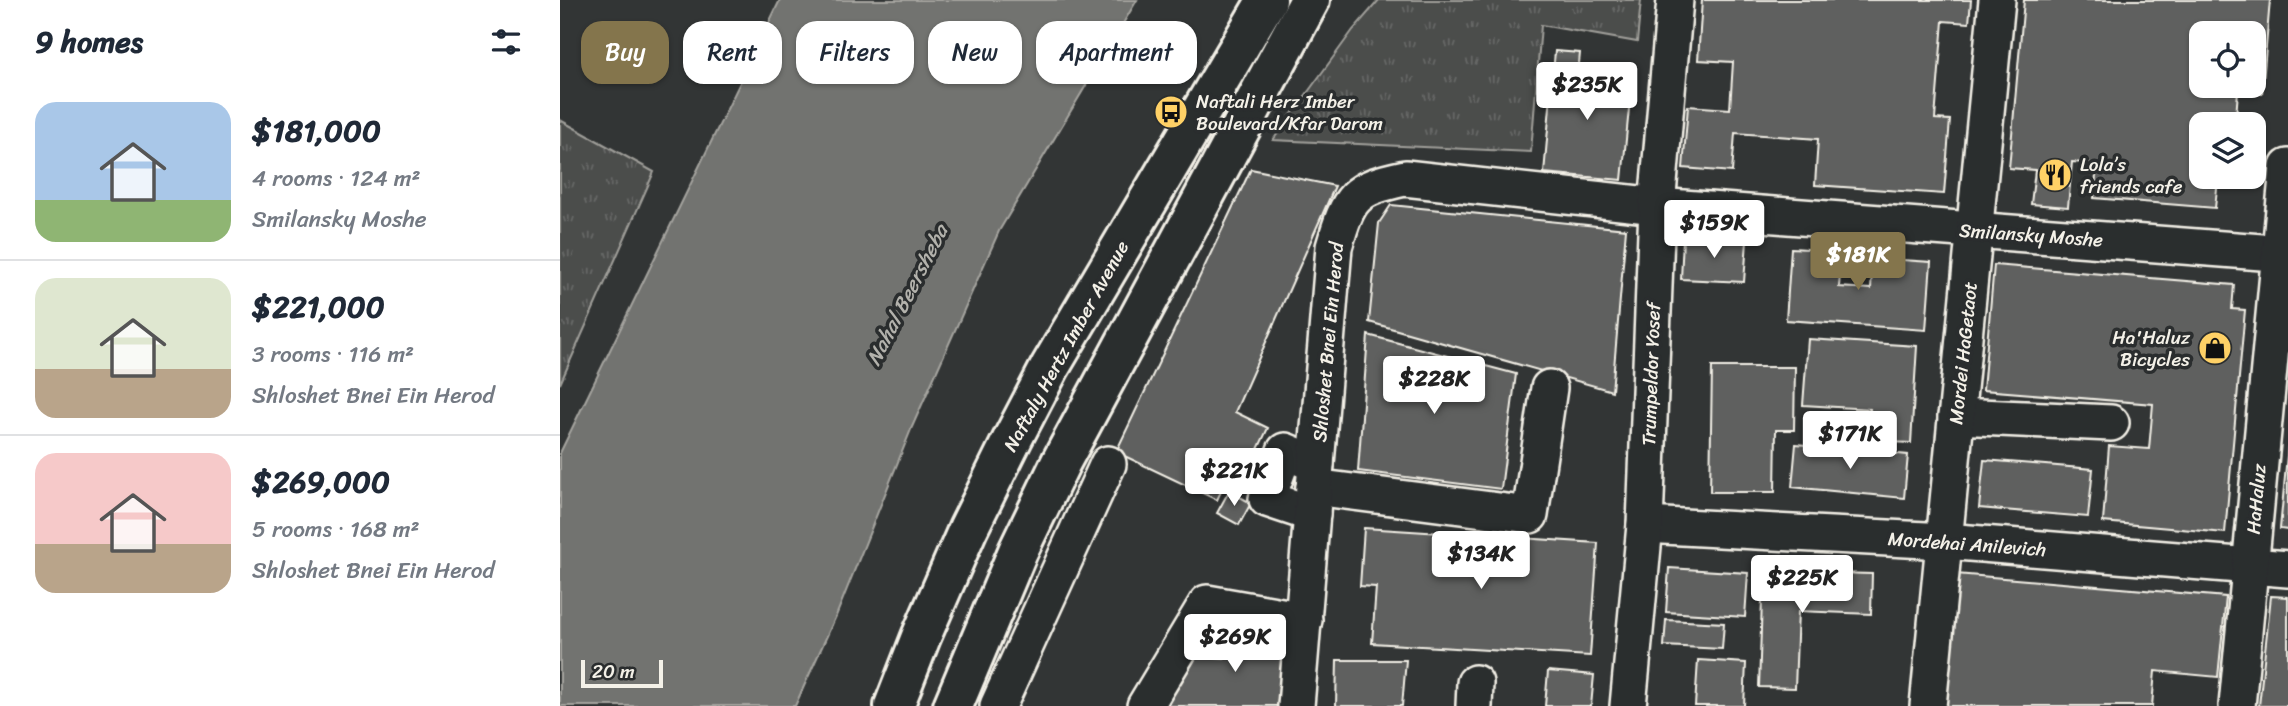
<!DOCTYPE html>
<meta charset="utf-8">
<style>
:root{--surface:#fff;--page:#f2f2f3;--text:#1f2937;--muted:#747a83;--line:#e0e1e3;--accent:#84754c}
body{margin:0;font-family:Sriracha,sans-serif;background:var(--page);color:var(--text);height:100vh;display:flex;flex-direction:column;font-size:26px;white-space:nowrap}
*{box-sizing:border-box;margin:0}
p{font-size:23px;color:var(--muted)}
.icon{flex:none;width:38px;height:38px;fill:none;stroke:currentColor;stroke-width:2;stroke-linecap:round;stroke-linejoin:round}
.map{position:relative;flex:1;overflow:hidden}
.details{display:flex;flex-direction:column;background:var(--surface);width:560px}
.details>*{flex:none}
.banner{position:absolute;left:21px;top:21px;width:665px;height:63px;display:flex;gap:14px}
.buttons{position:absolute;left:1629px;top:21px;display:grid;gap:14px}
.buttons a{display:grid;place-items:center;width:77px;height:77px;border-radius:14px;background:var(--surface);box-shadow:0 2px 5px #0004;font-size:35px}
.scale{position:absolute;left:21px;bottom:18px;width:82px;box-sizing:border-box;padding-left:7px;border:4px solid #f4f1e8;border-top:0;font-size:19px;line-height:24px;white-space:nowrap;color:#f4f1e8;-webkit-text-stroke:5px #2a2d2e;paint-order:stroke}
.price{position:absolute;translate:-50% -60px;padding:0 16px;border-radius:7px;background:#fff;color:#222;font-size:23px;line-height:46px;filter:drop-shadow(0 2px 4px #0008)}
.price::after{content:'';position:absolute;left:50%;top:42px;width:21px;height:16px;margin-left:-10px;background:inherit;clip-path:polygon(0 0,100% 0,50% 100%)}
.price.selected{background:var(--accent);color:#fff}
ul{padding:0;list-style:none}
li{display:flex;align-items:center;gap:21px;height:175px;padding:0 35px}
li+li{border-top:2px solid var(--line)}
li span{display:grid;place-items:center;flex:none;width:196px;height:140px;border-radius:21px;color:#555}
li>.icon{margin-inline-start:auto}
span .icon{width:84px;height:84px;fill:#fffc;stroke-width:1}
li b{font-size:30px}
h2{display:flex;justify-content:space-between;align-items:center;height:84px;padding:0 35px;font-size:30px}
.chip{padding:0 24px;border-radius:21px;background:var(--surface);box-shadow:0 2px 5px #0004;font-size:24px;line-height:63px}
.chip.selected{background:var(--accent);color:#fff}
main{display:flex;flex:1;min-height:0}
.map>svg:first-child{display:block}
</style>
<main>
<section class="details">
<h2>9 homes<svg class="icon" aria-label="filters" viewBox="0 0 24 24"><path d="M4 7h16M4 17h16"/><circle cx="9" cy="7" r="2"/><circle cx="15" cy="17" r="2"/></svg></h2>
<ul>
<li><span style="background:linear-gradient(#a9c7e8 70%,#8fb573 0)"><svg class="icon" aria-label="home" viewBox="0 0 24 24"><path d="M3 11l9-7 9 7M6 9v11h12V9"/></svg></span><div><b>$181,000</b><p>4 rooms · 124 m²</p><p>Smilansky Moshe</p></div></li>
<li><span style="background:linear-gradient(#dfe7d0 65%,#b9a48a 0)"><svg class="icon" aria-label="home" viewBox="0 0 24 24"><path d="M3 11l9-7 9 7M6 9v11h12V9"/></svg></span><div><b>$221,000</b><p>3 rooms · 116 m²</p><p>Shloshet Bnei Ein Herod</p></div></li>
<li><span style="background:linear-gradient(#f6c9c9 65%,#b9a48a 0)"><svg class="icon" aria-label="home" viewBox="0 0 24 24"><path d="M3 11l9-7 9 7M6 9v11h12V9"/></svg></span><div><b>$269,000</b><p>5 rooms · 168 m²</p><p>Shloshet Bnei Ein Herod</p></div></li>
</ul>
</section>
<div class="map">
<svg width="1728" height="706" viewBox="0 0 1728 706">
<defs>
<pattern id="grass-tufts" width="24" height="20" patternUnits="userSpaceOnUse" patternTransform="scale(1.75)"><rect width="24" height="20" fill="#4b4d4c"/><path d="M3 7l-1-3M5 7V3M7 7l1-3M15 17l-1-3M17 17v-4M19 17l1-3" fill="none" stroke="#666766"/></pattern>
</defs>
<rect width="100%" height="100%" fill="#323535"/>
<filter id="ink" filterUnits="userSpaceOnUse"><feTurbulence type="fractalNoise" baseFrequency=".0143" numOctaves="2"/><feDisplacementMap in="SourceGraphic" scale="14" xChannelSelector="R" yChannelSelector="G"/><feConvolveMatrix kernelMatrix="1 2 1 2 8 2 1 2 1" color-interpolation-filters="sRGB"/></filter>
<g filter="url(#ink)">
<g fill="url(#grass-tufts)" stroke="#a09f9a" stroke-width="2">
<path d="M 819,0 L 1081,0 L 1077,42 L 981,25 L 971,152 L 713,140 L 793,30 Z"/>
<path d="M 0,120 L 94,172 L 0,384 Z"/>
</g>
<path fill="#727370" stroke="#a6a5a0" stroke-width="2" d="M 220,0 L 577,0 L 439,231 L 352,427 L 276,616 L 235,706 L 0,706 L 0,453 Z"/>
<g fill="#5f605f" stroke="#f4f1e8" stroke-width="2" fill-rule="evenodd">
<path d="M 1142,0 L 1411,0 L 1409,23 L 1383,21 L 1375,119 L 1390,120 L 1384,194 L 1255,185 L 1258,139 L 1175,133 L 1172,172 L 1123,168 L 1128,106 L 1170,109 L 1173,62 L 1138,60 Z"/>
<path d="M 1464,0 L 1710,0 L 1702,94 L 1678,91 L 1676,117 L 1648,115 L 1647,124 L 1642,124 L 1642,177 L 1658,179 L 1655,208 L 1534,198 L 1537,164 L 1512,162 L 1508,207 L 1471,204 L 1475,170 L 1449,168 ZM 1642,33 L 1694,33 L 1694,86 L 1642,86 Z"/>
<path d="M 995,51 L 1020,53 L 1018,74 L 1072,78 L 1062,180 L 984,173 Z"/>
<path d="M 691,169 L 775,186 L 675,412 L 708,428 L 685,477 L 671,470 L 657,500 L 556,452 Z"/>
<path d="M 831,205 L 1066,229 L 1052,391 L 809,322 L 819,223 Z"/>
<path d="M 1123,239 L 1187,241 L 1184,282 L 1121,279 Z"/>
<path d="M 1231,248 L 1282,251 L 1279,287 L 1311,289 L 1313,258 L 1371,262 L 1366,330 L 1226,320 Z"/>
<path d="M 1434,265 L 1674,285 L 1672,309 L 1685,310 L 1665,533 L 1543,522 L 1549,446 L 1589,449 L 1593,404 L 1423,390 Z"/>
<path d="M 808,335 L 956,374 L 941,489 L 798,471 Z"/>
<path d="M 1248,339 L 1357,346 L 1351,443 L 1308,441 L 1310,409 L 1243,405 Z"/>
<path d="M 1152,367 L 1235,367 L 1234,430 L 1216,430 L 1215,492 L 1150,492 Z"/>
<path d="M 1236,444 L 1348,455 L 1344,498 L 1232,487 Z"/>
<path d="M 1728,445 L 1728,530 L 1720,529 Z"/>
<path d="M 1424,460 L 1533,469 L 1528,517 L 1419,508 Z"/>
<path d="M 669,491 L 691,503 L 679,525 L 657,513 Z"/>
<path d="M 804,528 L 1038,543 L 1030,656 L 812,643 L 816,587 L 800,586 Z"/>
<path d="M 1109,568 L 1188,573 L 1185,617 L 1106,612 Z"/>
<path d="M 1203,571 L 1312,574 L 1311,614 L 1238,611 L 1235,688 L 1199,687 Z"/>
<path d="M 1396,574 L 1666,597 L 1658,677 L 1595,671 L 1592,706 L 1384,706 Z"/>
<path d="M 1711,596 L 1728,597 L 1728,706 L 1699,706 Z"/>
<path d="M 1106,620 L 1164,623 L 1162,649 L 1104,646 Z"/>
<path d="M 667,631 L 726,636 L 720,706 L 605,706 L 632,656 L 664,659 Z"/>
<path d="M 777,660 L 846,660 L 842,706 L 776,706 Z"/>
<path d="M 1138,660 L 1186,663 L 1184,706 L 1135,706 Z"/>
<path d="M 988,671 L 1034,675 L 1031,706 L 985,706 Z"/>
</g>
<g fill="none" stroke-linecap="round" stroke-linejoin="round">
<defs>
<g id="minor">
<path d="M 1396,416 L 1551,423"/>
<path d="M 754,487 L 970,515 L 989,388"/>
<path d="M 752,514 L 707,499 L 725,451 L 756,464"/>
<path d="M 1085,525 L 1385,541 L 1728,569"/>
<path d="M 438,706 L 548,464"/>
<path d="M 585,706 L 647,603 L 744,620"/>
<path d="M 736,706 L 774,247 C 789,196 793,189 845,178 L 1097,206 L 1728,254"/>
<path d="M 914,706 L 915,683"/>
<path d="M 1068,706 L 1085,525 L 1097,206 L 1115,0"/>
<path d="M 1368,706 L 1437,0"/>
<path d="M 1677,706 L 1728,167"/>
</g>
<g id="major">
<path d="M 334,706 L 361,637 L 408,529 L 453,438 L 490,367 L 707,0"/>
<path d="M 393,706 L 458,551 L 501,462 L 750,0"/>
</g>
</defs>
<use href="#minor" stroke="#f4f1e8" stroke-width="40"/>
<use href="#major" stroke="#f4f1e8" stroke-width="44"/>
<use href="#minor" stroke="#2a2d2e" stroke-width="35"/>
<use href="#major" stroke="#2a2d2e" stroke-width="38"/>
</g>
</g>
<defs>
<symbol id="bus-disc" viewBox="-11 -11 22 22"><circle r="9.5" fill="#ffd166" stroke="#2a2d2e"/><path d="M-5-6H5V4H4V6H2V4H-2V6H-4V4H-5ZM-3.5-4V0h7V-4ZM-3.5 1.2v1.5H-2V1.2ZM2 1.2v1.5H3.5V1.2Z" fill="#111"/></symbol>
<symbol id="restaurant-disc" viewBox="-11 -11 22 22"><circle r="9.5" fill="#ffd166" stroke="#2a2d2e"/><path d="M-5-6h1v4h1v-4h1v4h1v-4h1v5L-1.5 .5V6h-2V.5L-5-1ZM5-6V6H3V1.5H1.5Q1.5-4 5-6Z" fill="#111"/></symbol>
<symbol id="shop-disc" viewBox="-11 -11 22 22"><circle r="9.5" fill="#ffd166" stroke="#2a2d2e"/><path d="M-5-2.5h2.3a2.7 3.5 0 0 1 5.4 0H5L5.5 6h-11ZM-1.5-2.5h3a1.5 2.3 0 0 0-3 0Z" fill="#111"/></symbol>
</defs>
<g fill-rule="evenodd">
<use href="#bus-disc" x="592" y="93" width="38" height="38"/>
<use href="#restaurant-disc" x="1476" y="156" width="38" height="38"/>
<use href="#shop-disc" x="1636" y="329" width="38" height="38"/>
</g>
<g text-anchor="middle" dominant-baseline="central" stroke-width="7" stroke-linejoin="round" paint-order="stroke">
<g font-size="19" fill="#f4f1e8" stroke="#2a2d2e" text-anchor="start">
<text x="636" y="101">Naftali Herz Imber<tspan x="636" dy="22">Boulevard/Kfar Darom</tspan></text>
<text x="1520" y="164">Lola’s<tspan x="1520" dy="22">friends cafe</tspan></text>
<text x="1630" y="337" text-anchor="end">Ha'Haluz<tspan x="1630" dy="22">Bicycles</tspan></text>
</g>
<g font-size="19" fill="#f4f1e8" stroke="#2a2d2e">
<text transform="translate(1471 235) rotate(4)">Smilansky Moshe</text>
<text transform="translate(768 342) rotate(-85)">Shloshet Bnei Ein Herod</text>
<text transform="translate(506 346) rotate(-61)">Naftaly Hertz Imber Avenue</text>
<text transform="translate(1403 353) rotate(-84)">Mordei HaGetaot</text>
<text transform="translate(1091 374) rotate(-88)">Trumpeldor Yosef</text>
<text transform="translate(1696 499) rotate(-85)">HaHaluz</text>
<text transform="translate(1407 544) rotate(4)">Mordehai Anilevich</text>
</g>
<g font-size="21" font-style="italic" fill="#b3b2ac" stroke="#2a2d2e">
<text transform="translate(347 295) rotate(-63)">Nahal Beersheba</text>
</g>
</g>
</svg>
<div class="buttons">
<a><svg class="icon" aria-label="locate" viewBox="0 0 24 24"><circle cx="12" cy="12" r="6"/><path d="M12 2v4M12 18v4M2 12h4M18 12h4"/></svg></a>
<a><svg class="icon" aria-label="layers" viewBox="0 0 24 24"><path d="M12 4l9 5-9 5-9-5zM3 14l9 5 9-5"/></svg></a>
</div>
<div class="scale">20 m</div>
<b class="price" style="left:1027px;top:122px">$235K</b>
<b class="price" style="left:1154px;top:260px">$159K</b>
<b class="price selected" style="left:1298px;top:292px">$181K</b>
<b class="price" style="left:874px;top:416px">$228K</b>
<b class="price" style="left:1290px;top:471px">$171K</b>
<b class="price" style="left:674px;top:508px">$221K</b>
<b class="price" style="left:921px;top:591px">$134K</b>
<b class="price" style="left:1242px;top:615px">$225K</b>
<b class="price" style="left:675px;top:674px">$269K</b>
<div class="banner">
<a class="chip selected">Buy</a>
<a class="chip">Rent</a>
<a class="chip">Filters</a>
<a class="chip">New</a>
<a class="chip">Apartment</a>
</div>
</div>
</main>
